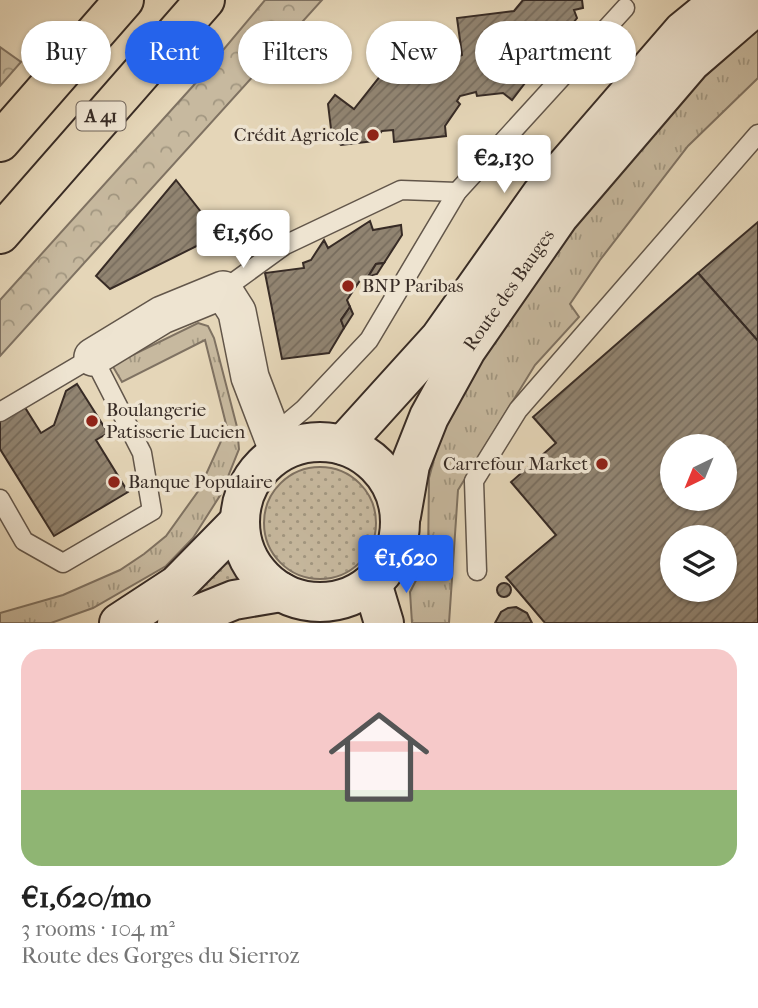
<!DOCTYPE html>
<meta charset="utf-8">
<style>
:root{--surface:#fff;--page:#f6f6f6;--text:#222;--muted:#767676;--accent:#2563eb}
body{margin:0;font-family:"IM FELL French Canon",serif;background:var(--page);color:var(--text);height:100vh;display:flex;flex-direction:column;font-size:26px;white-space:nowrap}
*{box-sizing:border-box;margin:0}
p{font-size:23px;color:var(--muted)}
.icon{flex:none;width:38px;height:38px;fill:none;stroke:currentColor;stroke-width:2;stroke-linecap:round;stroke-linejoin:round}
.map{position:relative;height:623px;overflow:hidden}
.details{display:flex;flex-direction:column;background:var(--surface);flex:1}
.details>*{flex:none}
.top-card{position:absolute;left:21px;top:21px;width:718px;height:63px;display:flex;gap:14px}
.needle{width:46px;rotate:223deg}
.fabs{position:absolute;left:660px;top:434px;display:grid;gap:14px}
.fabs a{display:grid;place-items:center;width:77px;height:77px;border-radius:50%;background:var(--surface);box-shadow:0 2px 5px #0004;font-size:35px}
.price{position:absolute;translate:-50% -60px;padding:0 16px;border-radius:7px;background:#fff;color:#222;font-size:23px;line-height:46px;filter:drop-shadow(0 2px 4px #0008)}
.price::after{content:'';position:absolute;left:50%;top:42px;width:21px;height:16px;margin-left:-10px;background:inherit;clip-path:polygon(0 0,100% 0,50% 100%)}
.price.on{background:var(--accent);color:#fff}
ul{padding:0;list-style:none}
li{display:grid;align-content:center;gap:14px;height:371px;padding:0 21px}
li span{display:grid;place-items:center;height:217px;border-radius:21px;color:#555}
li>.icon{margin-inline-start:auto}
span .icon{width:126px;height:126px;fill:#fffc;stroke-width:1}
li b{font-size:30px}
.tag{padding:0 24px;border-radius:32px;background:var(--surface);box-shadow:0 2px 5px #0004;font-size:24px;line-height:63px}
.tag.on{background:var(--accent);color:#fff}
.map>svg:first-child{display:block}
</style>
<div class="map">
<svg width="758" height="623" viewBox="0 0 758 623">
<defs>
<pattern id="grass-tufts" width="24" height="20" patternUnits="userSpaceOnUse" patternTransform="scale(1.75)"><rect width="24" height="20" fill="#c7b99f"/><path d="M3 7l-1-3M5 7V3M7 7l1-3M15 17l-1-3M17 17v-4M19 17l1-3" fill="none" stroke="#a29781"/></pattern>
<pattern id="forest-crowns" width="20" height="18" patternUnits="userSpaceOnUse" patternTransform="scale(1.75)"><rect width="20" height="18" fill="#c7b99f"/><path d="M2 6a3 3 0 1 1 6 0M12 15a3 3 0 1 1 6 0" fill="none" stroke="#a29781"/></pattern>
<pattern id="park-dots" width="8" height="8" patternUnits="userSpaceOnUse" patternTransform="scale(1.75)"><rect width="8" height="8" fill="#c7b99f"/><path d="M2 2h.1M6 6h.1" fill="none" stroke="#a29781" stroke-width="1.8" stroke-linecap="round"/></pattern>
<pattern id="building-hatch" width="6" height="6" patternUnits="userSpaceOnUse" patternTransform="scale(1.75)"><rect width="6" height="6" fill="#918471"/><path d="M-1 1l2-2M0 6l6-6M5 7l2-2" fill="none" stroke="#776c5d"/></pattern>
</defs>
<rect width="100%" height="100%" fill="#e5d6b8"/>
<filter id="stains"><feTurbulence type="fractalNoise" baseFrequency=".00286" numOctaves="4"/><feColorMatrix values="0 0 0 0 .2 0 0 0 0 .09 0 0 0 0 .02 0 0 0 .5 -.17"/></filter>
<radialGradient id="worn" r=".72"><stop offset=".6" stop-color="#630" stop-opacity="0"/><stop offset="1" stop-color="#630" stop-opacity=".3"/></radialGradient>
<g fill="url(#grass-tufts)" stroke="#7f7262" stroke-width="2">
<path d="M 758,14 L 758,78 L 688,146 L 600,260 L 570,304 L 579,317 L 535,365 L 458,490 L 449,623 L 412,623 L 410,592 L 428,557 L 429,478 L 440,437 L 472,369 L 602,181 Z"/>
<path d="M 198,323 L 208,326 L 214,338 L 237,427 L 239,449 L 221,494 L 193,538 L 166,566 L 93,608 L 51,623 L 0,623 L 0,613 L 63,595 L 120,570 L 144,554 L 166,536 L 199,490 L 227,428 L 205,340 L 122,382 L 112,365 Z"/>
</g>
<g fill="url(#forest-crowns)" stroke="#7f7262" stroke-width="2">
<path d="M 265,0 L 322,0 L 0,356 L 0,300 L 193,86 Z"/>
<path d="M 0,47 L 21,62 L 0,86 Z"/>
</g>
<g fill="url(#park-dots)" stroke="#7f7262" stroke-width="2">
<circle cx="320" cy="523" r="56"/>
<path d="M 224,547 L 244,585 L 197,602 L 185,587 Z"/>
</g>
<g fill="url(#building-hatch)" stroke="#372b25" stroke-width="2" fill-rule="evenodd">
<path d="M 523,0 L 582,0 L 583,8 L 574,10 L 577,18 L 557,43 L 542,43 L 535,51 L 540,55 L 541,62 L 512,100 L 503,93 L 477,96 L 476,92 L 460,96 L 457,101 L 460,104 L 445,126 L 446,136 L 394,142 L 393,130 L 382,131 L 374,141 L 341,145 L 332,137 L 328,104 L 335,95 L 354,109 L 404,46 L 433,69 L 443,64 L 439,54 L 447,49 L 452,60 L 462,55 L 457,18 L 514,11 Z"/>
<path d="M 542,43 L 544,58 L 535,51 Z"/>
<path d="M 176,180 L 219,235 L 110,289 L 96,276 Z"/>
<path d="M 370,221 L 373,230 L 401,225 L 402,235 L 384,263 L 376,264 L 368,277 L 361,279 L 347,300 L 350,307 L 341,320 L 344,328 L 329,353 L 282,359 L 265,273 L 304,268 L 303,263 L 311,260 L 324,240 L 328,248 Z"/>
<path d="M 758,222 L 758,341 L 698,273 Z"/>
<path d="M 384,263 L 377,274 L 368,277 L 376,264 Z"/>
<path d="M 698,273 L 758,341 L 758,623 L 545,623 L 506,577 L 556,535 L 511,482 L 556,443 L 533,417 ZM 672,446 L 724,446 L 724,499 L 672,499 ZM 672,537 L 724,537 L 724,590 L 672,590 Z"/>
<path d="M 350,307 L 353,314 L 344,328 L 341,320 Z"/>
<path d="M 77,384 L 108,433 L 96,440 L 128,492 L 54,536 L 0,449 L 0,421 L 24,406 L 41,433 L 54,425 L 66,391 Z"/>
<circle cx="504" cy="590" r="7"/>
<path d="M 516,607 L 527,613 L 532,623 L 495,623 L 501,612 L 508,608 Z"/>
</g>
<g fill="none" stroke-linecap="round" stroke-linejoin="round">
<defs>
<g id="lane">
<path d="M 223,290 L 285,245 L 401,190 L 457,192"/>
<path d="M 0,412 L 93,357 L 142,453 L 152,511 L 63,563 L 24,541 L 0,499"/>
<path d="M 272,436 L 304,409 L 369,340 L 457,192 L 625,8"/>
<path d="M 477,571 L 474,481 L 518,410 L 758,134"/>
</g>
<path id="street" d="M 93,357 L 162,315 L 223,290 L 237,312 L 250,377 L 279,453"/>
<g id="secondary">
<circle cx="320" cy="522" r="80"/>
<path d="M 343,445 L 440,338 L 541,195 L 683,31 L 721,0"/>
<path d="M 401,516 L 410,465 L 429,417 L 466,350 L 559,216 L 691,62 L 758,4"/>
<path d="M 372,583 L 384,623"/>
<path d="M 119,623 L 177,585 L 240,521"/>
<path d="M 177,623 L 234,600 L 281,592"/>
</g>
<g id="highway">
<path d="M 0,142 L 124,0"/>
<path d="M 0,234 L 205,0"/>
</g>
</defs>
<use href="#lane" stroke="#62564a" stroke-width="21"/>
<use href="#street" stroke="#62564a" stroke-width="40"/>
<use href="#secondary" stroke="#372b25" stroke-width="42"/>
<use href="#highway" stroke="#372b25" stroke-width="42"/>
<use href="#lane" stroke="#eee4d1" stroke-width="18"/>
<use href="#street" stroke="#eee4d1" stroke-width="37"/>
<use href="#secondary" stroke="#eee4d1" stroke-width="38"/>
<use href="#highway" stroke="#e5d6b8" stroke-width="38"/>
</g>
<g fill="#8f2418" stroke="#eee4d1" stroke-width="2.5">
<circle cx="373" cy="135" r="7"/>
<circle cx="348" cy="286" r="7"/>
<circle cx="92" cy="421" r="7"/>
<circle cx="602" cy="464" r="7"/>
<circle cx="114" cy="482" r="7"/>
</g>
<g text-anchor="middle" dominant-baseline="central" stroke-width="7" stroke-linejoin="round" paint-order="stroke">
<rect fill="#eee4d1" stroke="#6e6259" stroke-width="2" x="76.5" y="101.5" width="49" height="29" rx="5"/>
<g font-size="18" font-weight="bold" fill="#372b25">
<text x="101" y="116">A 41</text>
</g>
<g font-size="19" fill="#372b25" stroke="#eee4d1" text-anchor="start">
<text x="359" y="135" text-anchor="end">Crédit Agricole</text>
<text x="362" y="286">BNP Paribas</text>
<text x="106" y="410">Boulangerie<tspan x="106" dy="22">Patisserie Lucien</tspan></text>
<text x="588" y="464" text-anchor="end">Carrefour Market</text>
<text x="128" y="482">Banque Populaire</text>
</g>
<g font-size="19" fill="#372b25" stroke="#eee4d1">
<text transform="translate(509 290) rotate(-55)">Route des Bauges</text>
</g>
</g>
<rect width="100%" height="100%" filter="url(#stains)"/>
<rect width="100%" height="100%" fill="url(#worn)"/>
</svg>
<div class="fabs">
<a><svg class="needle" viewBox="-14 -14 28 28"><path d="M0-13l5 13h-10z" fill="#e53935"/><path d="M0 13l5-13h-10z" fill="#767676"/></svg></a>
<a><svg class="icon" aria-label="layers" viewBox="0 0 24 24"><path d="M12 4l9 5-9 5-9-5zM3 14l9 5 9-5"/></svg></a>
</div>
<b class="price" style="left:504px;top:195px">€2,130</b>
<b class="price" style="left:243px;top:270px">€1,560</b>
<b class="price on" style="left:406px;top:595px">€1,620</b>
<div class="top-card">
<a class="tag">Buy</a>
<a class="tag on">Rent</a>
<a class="tag">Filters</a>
<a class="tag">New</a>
<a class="tag">Apartment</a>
</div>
</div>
<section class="details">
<ul>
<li><span style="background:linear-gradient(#f6c9c9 65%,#8fb573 0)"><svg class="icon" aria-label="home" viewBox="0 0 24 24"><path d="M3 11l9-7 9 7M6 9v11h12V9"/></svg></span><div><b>€1,620/mo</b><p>3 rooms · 104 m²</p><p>Route des Gorges du Sierroz</p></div></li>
</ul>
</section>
